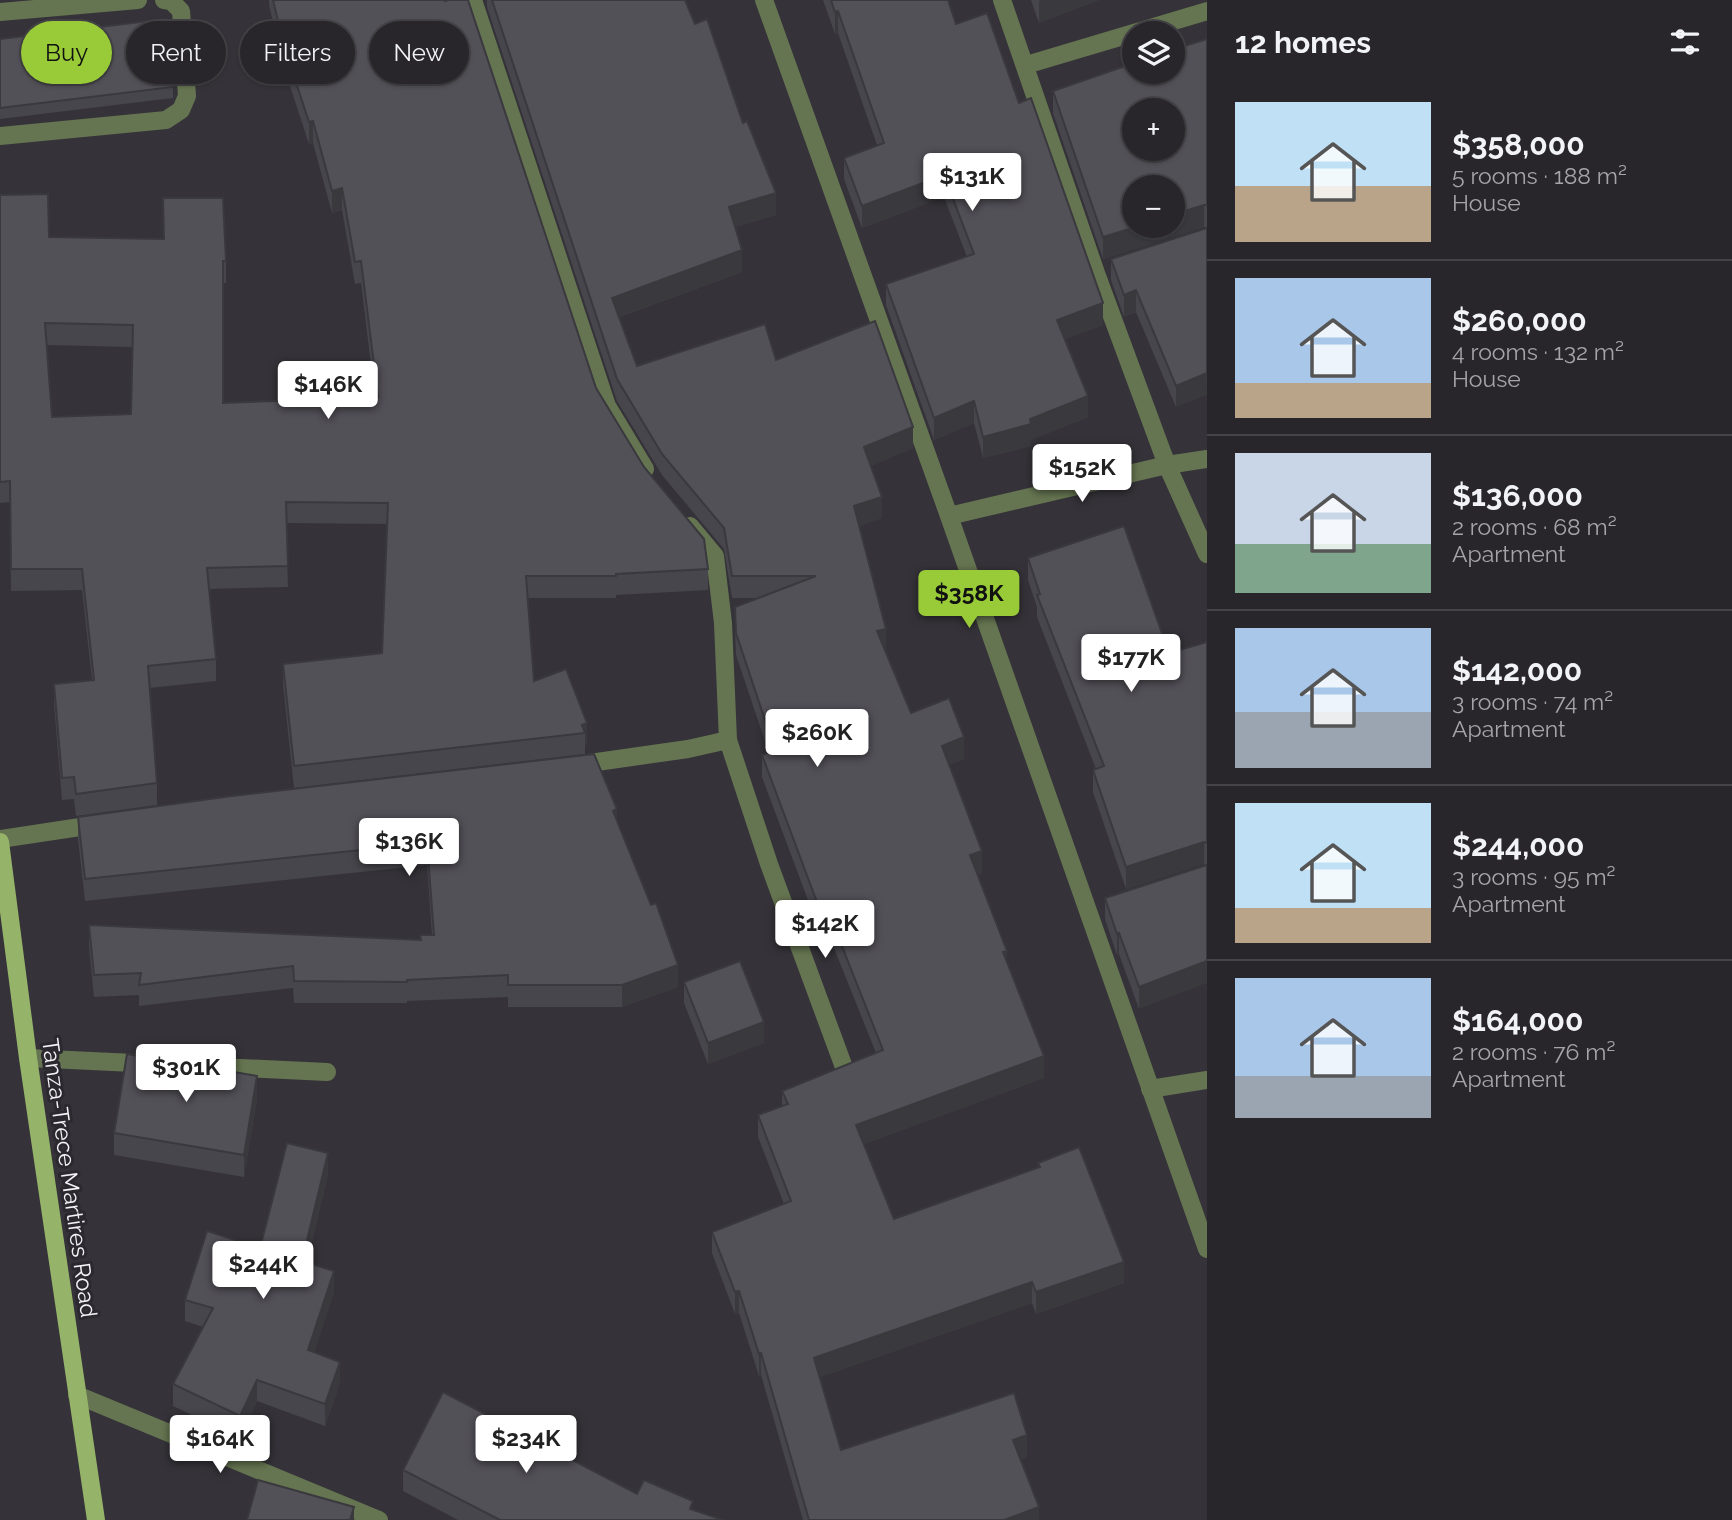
<!DOCTYPE html>
<meta charset="utf-8">
<style>
:root{--surface:#28262b;--page:#343237;--text:#f1f3f6;--muted:#a5a5a9;--line:#444347;--accent:#98cb37}
body{margin:0;font-family:Raleway,sans-serif;background:var(--page);color:var(--text);height:100vh;display:flex;flex-direction:column;font-size:26px;white-space:nowrap}
*{box-sizing:border-box;margin:0}
p{font-size:23px;color:var(--muted)}
.icon{flex:none;width:38px;height:38px;fill:none;stroke:currentColor;stroke-width:2;stroke-linecap:round;stroke-linejoin:round}
.map{position:relative;flex:1;overflow:hidden}
.sheet{display:flex;flex-direction:column;background:var(--surface);width:525px}
.sheet>*{flex:none}
.banner{position:absolute;left:21px;top:21px;width:665px;height:63px;display:flex;gap:14px}
.tools{position:absolute;left:1122px;top:21px;display:grid;gap:14px}
.tools a{display:grid;place-items:center;width:63px;height:63px;border-radius:50%;background:var(--surface);box-shadow:0 2px 5px #0004,0 0 0 2px var(--line);font-size:35px}
.price{position:absolute;translate:-50% -60px;padding:0 16px;border-radius:7px;background:#fff;color:#222;font-size:23px;line-height:46px;filter:drop-shadow(0 2px 4px #0008)}
.price::after{content:'';position:absolute;left:50%;top:42px;width:21px;height:16px;margin-left:-10px;background:inherit;clip-path:polygon(0 0,100% 0,50% 100%)}
.price.selected{background:var(--accent);color:#111}
ul{padding:0;list-style:none}
li{display:flex;align-items:center;gap:21px;height:175px;padding:0 28px}
li+li{border-top:2px solid var(--line)}
li span{display:grid;place-items:center;flex:none;width:196px;height:140px;border-radius:0px;color:#555}
li>.icon{margin-inline-start:auto}
span .icon{width:84px;height:84px;fill:#fffc;stroke-width:1}
li b{font-size:30px}
h2{display:flex;justify-content:space-between;align-items:center;height:84px;padding:0 28px;font-size:30px}
.chip{padding:0 24px;border-radius:32px;background:var(--surface);box-shadow:0 2px 5px #0004,0 0 0 2px var(--line);font-size:24px;line-height:63px}
.chip.selected{background:var(--accent);color:#111}
main{display:flex;flex:1;min-height:0}
.map>svg:first-child{display:block}
</style>
<main>
<div class="map">
<svg width="1207" height="1520" viewBox="0 0 1207 1520">
<rect width="100%" height="100%" fill="#353339"/>
<g fill="none" stroke-linecap="round" stroke-linejoin="round">
<g stroke="#667551" stroke-width="18">
<path d="M 0,12 L 138,0"/>
<path d="M 0,136 L 166,120 L 181,110 L 187,96 L 181,11 L 171,1 L 164,0"/>
<path d="M 28,1058 L 327,1072"/>
</g>
<g stroke="#667551" stroke-width="18">
<path d="M 473,0 L 607,406 L 645,469"/>
<path d="M 764,0 L 949,516 L 1207,1249"/>
<path d="M 1002,0 L 1096,273 L 1167,465 L 1207,554"/>
<path d="M 1026,65 L 1207,11"/>
<path d="M 949,516 L 1167,465 L 1207,459"/>
<path d="M 690,526 L 715,556 L 723,623 L 728,740 L 769,864 L 845,1070"/>
<path d="M 576,765 L 688,749 L 728,740"/>
<path d="M 0,839 L 100,824"/>
<path d="M 1150,1089 L 1207,1080"/>
<path d="M 77,1395 L 379,1520"/>
</g>
<path stroke="#96b469" stroke-width="18" d="M 0,842 L 28,1058 L 96,1520"/>
</g>
<g fill="#47464c" fill-rule="evenodd">
<path d="M 269,0 L 445,0 L 596,388 L 644,467 L 708,569 L 708,590 L 616,595 L 616,598 L 527,598 L 534,681 L 587,723 L 587,745 L 585,745 L 585,754 L 294,788 L 283,685 L 283,664 L 382,653 L 387,524 L 286,523 L 288,587 L 209,589 L 216,659 L 216,681 L 149,688 L 157,783 L 157,805 L 76,816 L 74,799 L 62,800 L 54,705 L 54,684 L 92,680 L 82,590 L 11,591 L 10,502 L 0,503 L 0,195 L 49,237 L 226,261 L 226,283 L 223,283 L 223,403 L 375,397 L 361,283 L 355,284 L 342,210 L 332,213 L 313,143 L 309,144 L 284,68 L 269,5 ZM 46,345 L 132,347 L 131,414 L 52,417 Z"/>
<path d="M 487,0 L 685,0 L 776,215 L 735,227 L 742,272 L 619,317 L 637,366 L 776,360 L 913,448 L 871,466 L 882,518 L 859,526 L 885,651 L 911,713 L 964,759 L 949,765 L 982,873 L 978,874 L 1044,1078 L 864,1144 L 894,1219 L 1038,1168 L 1038,1163 L 1124,1283 L 1036,1314 L 1032,1303 L 820,1377 L 841,1450 L 1027,1457 L 1021,1459 L 1039,1520 L 803,1520 L 761,1375 L 759,1376 L 739,1313 L 735,1314 L 712,1253 L 712,1232 L 784,1204 L 758,1137 L 758,1115 L 782,1107 L 782,1091 L 876,1053 L 834,948 L 827,951 L 762,777 L 762,755 L 769,753 L 736,655 L 735,628 L 735,607 L 758,598 L 732,598 L 724,549 L 662,475 L 617,401 L 487,7 Z"/>
<path d="M 823,0 L 948,0 L 956,24 L 1019,103 L 1103,325 L 1065,339 L 1088,417 L 1031,440 L 1031,446 L 983,458 L 974,423 L 934,440 L 886,305 L 886,284 L 967,257 L 944,197 L 862,228 L 844,179 L 844,158 L 877,145 L 838,33 L 835,34 Z"/>
<path d="M 1031,0 L 1099,0 L 1039,23 Z"/>
<path d="M 0,39 L 173,87 L 173,98 L 0,119 Z"/>
<path d="M 1207,39 L 1207,227 L 1204,227 L 1103,259 L 1053,113 L 1053,91 Z"/>
<path d="M 1207,228 L 1176,407 L 1136,312 L 1124,317 L 1111,280 L 1111,259 Z"/>
<path d="M 1028,558 L 1169,653 L 1207,642 L 1207,865 L 1204,864 L 1126,889 L 1093,792 L 1093,770 L 1096,769 L 1037,617 L 1037,607 L 1028,580 Z"/>
<path d="M 78,817 L 617,822 L 678,987 L 622,1007 L 508,1007 L 508,997 L 407,1001 L 407,1003 L 294,1003 L 293,988 L 139,1006 L 139,995 L 94,997 L 89,947 L 89,925 L 421,940 L 432,935 L 427,865 L 85,901 L 78,839 Z"/>
<path d="M 1207,865 L 1139,1009 L 1119,954 L 1117,955 L 1105,919 L 1105,898 Z"/>
<path d="M 684,982 L 764,1043 L 708,1064 L 684,1003 Z"/>
<path d="M 257,1098 L 244,1177 L 114,1155 L 114,1133 Z"/>
<path d="M 328,1174 L 307,1262 L 334,1292 L 314,1352 L 340,1383 L 325,1426 L 257,1401 L 240,1438 L 173,1406 L 173,1384 L 203,1327 L 185,1321 L 185,1300 L 260,1248 Z"/>
<path d="M 403,1470 L 637,1494 L 693,1510 L 723,1520 L 458,1520 L 403,1491 Z"/>
</g>
<g fill="#3a393e">
<path d="M 1041,0 L 1099,0 L 1039,23 L 1039,1 Z"/>
<path d="M 838,11 L 838,33 L 835,34 L 835,12 Z"/>
<path d="M 313,121 L 313,143 L 309,144 L 309,122 Z"/>
<path d="M 944,175 L 944,197 L 862,228 L 862,206 Z"/>
<path d="M 342,188 L 342,210 L 332,213 L 332,191 Z"/>
<path d="M 776,193 L 776,215 L 729,229 L 729,207 Z"/>
<path d="M 1204,205 L 1204,227 L 1103,259 L 1103,237 L 1139,226 L 1172,226 L 1172,215 Z"/>
<path d="M 742,250 L 742,272 L 612,319 L 612,298 Z"/>
<path d="M 1136,290 L 1136,312 L 1124,317 L 1124,295 Z"/>
<path d="M 1103,303 L 1103,325 L 1057,342 L 1057,320 Z"/>
<path d="M 1207,373 L 1207,395 L 1176,407 L 1176,386 Z"/>
<path d="M 1088,396 L 1088,417 L 1031,440 L 1031,446 L 983,458 L 983,437 Z"/>
<path d="M 974,401 L 974,423 L 934,440 L 934,418 Z"/>
<path d="M 913,427 L 913,448 L 864,469 L 864,447 Z"/>
<path d="M 882,497 L 882,518 L 854,528 L 854,506 Z"/>
<path d="M 886,629 L 886,651 L 877,631 Z"/>
<path d="M 587,723 L 587,745 L 585,745 L 585,733 L 582,725 Z"/>
<path d="M 964,737 L 964,759 L 942,768 L 942,746 Z"/>
<path d="M 617,809 L 617,831 L 613,811 Z"/>
<path d="M 1204,842 L 1204,864 L 1126,889 L 1126,867 Z"/>
<path d="M 982,851 L 982,873 L 970,877 L 970,855 Z"/>
<path d="M 834,926 L 834,948 L 827,951 L 827,929 Z"/>
<path d="M 1119,933 L 1119,954 L 1117,955 L 1117,934 Z"/>
<path d="M 1007,951 L 1007,973 L 1003,952 Z"/>
<path d="M 1207,961 L 1207,983 L 1139,1009 L 1139,987 Z"/>
<path d="M 678,965 L 678,987 L 622,1007 L 622,985 Z"/>
<path d="M 764,1022 L 764,1043 L 708,1064 L 708,1043 Z"/>
<path d="M 1044,1056 L 1044,1078 L 856,1147 L 856,1125 Z"/>
<path d="M 257,1076 L 257,1098 L 244,1177 L 244,1155 Z"/>
<path d="M 328,1153 L 328,1174 L 302,1282 L 302,1261 Z"/>
<path d="M 1124,1262 L 1124,1283 L 1036,1314 L 1036,1292 Z"/>
<path d="M 334,1271 L 334,1292 L 308,1372 L 308,1350 Z"/>
<path d="M 1032,1282 L 1032,1303 L 814,1379 L 814,1358 Z"/>
<path d="M 739,1291 L 739,1313 L 735,1314 L 735,1292 Z"/>
<path d="M 761,1353 L 761,1375 L 759,1376 L 759,1354 Z"/>
<path d="M 340,1362 L 340,1383 L 325,1426 L 325,1404 Z"/>
<path d="M 257,1380 L 257,1401 L 240,1438 L 240,1416 Z"/>
<path d="M 1027,1435 L 1027,1457 L 1013,1461 L 1013,1440 Z"/>
<path d="M 354,1507 L 354,1520 L 350,1520 Z"/>
<path d="M 1039,1507 L 1039,1520 L 1004,1520 Z"/>
</g>
<g fill="#535158" stroke="#3a393e" stroke-width="2" fill-rule="evenodd">
<path d="M 273,0 L 445,0 L 445,1 L 448,0 L 468,0 L 596,388 L 644,467 L 704,539 L 708,569 L 616,574 L 616,576 L 526,576 L 534,681 L 566,669 L 587,723 L 582,725 L 585,733 L 294,766 L 283,664 L 382,653 L 388,503 L 286,502 L 288,566 L 207,568 L 216,659 L 148,666 L 157,783 L 76,794 L 74,777 L 62,778 L 54,684 L 94,680 L 82,569 L 11,569 L 10,481 L 0,482 L 0,195 L 48,194 L 49,237 L 164,239 L 163,198 L 223,198 L 226,261 L 223,261 L 223,403 L 378,397 L 361,261 L 355,262 L 342,188 L 332,191 L 313,121 L 309,122 L 284,46 ZM 45,323 L 133,325 L 131,414 L 52,417 Z"/>
<path d="M 492,0 L 685,0 L 695,24 L 707,19 L 743,123 L 747,121 L 776,193 L 729,207 L 742,250 L 612,298 L 637,366 L 765,324 L 776,360 L 875,321 L 913,427 L 864,447 L 882,497 L 854,506 L 886,629 L 877,631 L 911,713 L 949,698 L 964,737 L 942,746 L 982,851 L 970,855 L 1007,951 L 1003,952 L 1044,1056 L 856,1125 L 894,1219 L 1040,1167 L 1038,1163 L 1079,1147 L 1124,1262 L 1036,1292 L 1032,1282 L 814,1358 L 841,1450 L 1014,1393 L 1027,1435 L 1013,1440 L 1039,1507 L 1004,1520 L 809,1520 L 761,1353 L 759,1354 L 739,1291 L 735,1292 L 712,1232 L 791,1201 L 758,1115 L 788,1104 L 782,1091 L 883,1050 L 834,926 L 827,929 L 762,755 L 775,750 L 736,633 L 735,607 L 816,576 L 732,576 L 724,528 L 662,454 L 617,379 Z"/>
<path d="M 831,0 L 948,0 L 956,24 L 987,13 L 1019,103 L 1031,98 L 1103,303 L 1057,320 L 1088,396 L 1030,419 L 1031,424 L 983,437 L 974,401 L 934,418 L 886,284 L 974,254 L 944,175 L 862,206 L 844,158 L 884,143 L 838,11 L 835,12 Z"/>
<path d="M 165,19 L 173,87 L 0,108 L 0,39 Z"/>
<path d="M 1207,39 L 1207,205 L 1204,205 L 1172,215 L 1172,187 L 1134,187 L 1134,226 L 1139,226 L 1103,237 L 1053,91 L 1134,63 L 1134,72 L 1172,72 L 1172,50 ZM 1134,110 L 1172,110 L 1172,149 L 1134,149 Z"/>
<path d="M 1207,228 L 1207,373 L 1176,386 L 1136,290 L 1124,295 L 1111,259 Z"/>
<path d="M 1124,526 L 1169,653 L 1207,642 L 1207,843 L 1204,842 L 1126,867 L 1093,770 L 1104,766 L 1037,595 L 1040,594 L 1028,558 Z"/>
<path d="M 594,754 L 617,809 L 613,811 L 651,905 L 656,903 L 678,965 L 622,985 L 508,985 L 508,975 L 407,980 L 407,982 L 294,981 L 293,966 L 139,985 L 141,973 L 94,975 L 89,925 L 421,940 L 420,935 L 434,935 L 427,843 L 85,879 L 78,817 L 232,796 Z"/>
<path d="M 1207,865 L 1207,961 L 1139,987 L 1119,933 L 1117,934 L 1105,898 Z"/>
<path d="M 740,961 L 764,1022 L 708,1043 L 684,982 Z"/>
<path d="M 127,1054 L 257,1076 L 244,1155 L 114,1133 Z"/>
<path d="M 287,1143 L 328,1153 L 302,1261 L 334,1271 L 308,1350 L 340,1362 L 325,1404 L 257,1380 L 240,1416 L 173,1384 L 213,1308 L 185,1300 L 207,1231 L 260,1248 Z"/>
<path d="M 443,1392 L 637,1494 L 644,1480 L 693,1501 L 690,1509 L 723,1520 L 500,1520 L 403,1470 Z"/>
<path d="M 258,1480 L 354,1507 L 350,1520 L 247,1520 Z"/>
</g>
<g text-anchor="middle" dominant-baseline="central" stroke-width="6" stroke-linejoin="round" paint-order="stroke">
<g font-size="23" fill="#f3f2f6" stroke="#2b292f">
<text transform="translate(70 1178) rotate(82)">Tanza-Trece Martires Road</text>
</g>
</g>
</svg>
<div class="tools">
<a><svg class="icon" aria-label="layers" viewBox="0 0 24 24"><path d="M12 4l9 5-9 5-9-5zM3 14l9 5 9-5"/></svg></a>
<a>+</a>
<a>−</a>
</div>
<b class="price" style="left:972px;top:213px">$131K</b>
<b class="price" style="left:328px;top:421px">$146K</b>
<b class="price" style="left:1082px;top:504px">$152K</b>
<b class="price selected" style="left:969px;top:630px">$358K</b>
<b class="price" style="left:1131px;top:694px">$177K</b>
<b class="price" style="left:817px;top:769px">$260K</b>
<b class="price" style="left:409px;top:878px">$136K</b>
<b class="price" style="left:825px;top:960px">$142K</b>
<b class="price" style="left:186px;top:1104px">$301K</b>
<b class="price" style="left:263px;top:1301px">$244K</b>
<b class="price" style="left:220px;top:1475px">$164K</b>
<b class="price" style="left:526px;top:1475px">$234K</b>
<div class="banner">
<a class="chip selected">Buy</a>
<a class="chip">Rent</a>
<a class="chip">Filters</a>
<a class="chip">New</a>
</div>
</div>
<section class="sheet">
<h2>12 homes<svg class="icon" aria-label="filters" viewBox="0 0 24 24"><path d="M4 7h16M4 17h16"/><circle cx="9" cy="7" r="2"/><circle cx="15" cy="17" r="2"/></svg></h2>
<ul>
<li><span style="background:linear-gradient(#bfe0f5 60%,#b9a48a 0)"><svg class="icon" aria-label="home" viewBox="0 0 24 24"><path d="M3 11l9-7 9 7M6 9v11h12V9"/></svg></span><div><b>$358,000</b><p>5 rooms · 188 m²</p><p>House</p></div></li>
<li><span style="background:linear-gradient(#a9c7e8 75%,#b9a48a 0)"><svg class="icon" aria-label="home" viewBox="0 0 24 24"><path d="M3 11l9-7 9 7M6 9v11h12V9"/></svg></span><div><b>$260,000</b><p>4 rooms · 132 m²</p><p>House</p></div></li>
<li><span style="background:linear-gradient(#c9d6e8 65%,#7fa58c 0)"><svg class="icon" aria-label="home" viewBox="0 0 24 24"><path d="M3 11l9-7 9 7M6 9v11h12V9"/></svg></span><div><b>$136,000</b><p>2 rooms · 68 m²</p><p>Apartment</p></div></li>
<li><span style="background:linear-gradient(#a9c7e8 60%,#9aa5b1 0)"><svg class="icon" aria-label="home" viewBox="0 0 24 24"><path d="M3 11l9-7 9 7M6 9v11h12V9"/></svg></span><div><b>$142,000</b><p>3 rooms · 74 m²</p><p>Apartment</p></div></li>
<li><span style="background:linear-gradient(#bfe0f5 75%,#b9a48a 0)"><svg class="icon" aria-label="home" viewBox="0 0 24 24"><path d="M3 11l9-7 9 7M6 9v11h12V9"/></svg></span><div><b>$244,000</b><p>3 rooms · 95 m²</p><p>Apartment</p></div></li>
<li><span style="background:linear-gradient(#a9c7e8 70%,#9aa5b1 0)"><svg class="icon" aria-label="home" viewBox="0 0 24 24"><path d="M3 11l9-7 9 7M6 9v11h12V9"/></svg></span><div><b>$164,000</b><p>2 rooms · 76 m²</p><p>Apartment</p></div></li>
</ul>
</section>
</main>
